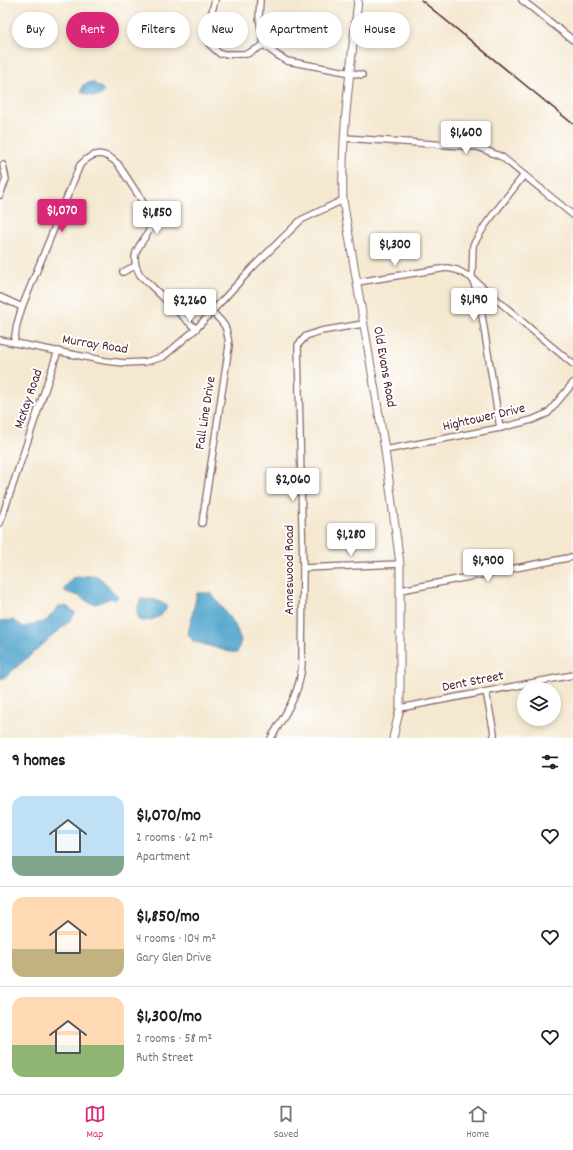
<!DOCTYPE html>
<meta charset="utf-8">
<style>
:root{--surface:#fff;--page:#f2f2f2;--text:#202124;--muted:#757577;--line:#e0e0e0;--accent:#db2777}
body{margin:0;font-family:Dekko,sans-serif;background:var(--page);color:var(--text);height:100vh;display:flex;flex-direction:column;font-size:15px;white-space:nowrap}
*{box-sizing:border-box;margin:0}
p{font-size:13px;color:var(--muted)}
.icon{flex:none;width:22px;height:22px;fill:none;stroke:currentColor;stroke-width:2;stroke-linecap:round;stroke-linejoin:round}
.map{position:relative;height:738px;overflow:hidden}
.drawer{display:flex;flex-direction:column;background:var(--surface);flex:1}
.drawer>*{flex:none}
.banner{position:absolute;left:12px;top:12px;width:549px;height:36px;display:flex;gap:8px}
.controls{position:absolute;left:517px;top:682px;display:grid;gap:8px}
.controls a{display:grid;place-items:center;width:44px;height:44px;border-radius:50%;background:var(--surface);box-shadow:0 2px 6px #0003;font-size:20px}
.price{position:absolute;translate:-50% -34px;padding:0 9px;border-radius:4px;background:#fff;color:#222;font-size:13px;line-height:26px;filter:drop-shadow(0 1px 2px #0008)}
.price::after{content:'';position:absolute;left:50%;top:24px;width:12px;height:9px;margin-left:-6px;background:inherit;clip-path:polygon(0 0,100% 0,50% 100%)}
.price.active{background:var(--accent);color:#fff}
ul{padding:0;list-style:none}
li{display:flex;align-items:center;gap:12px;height:100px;padding:0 12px}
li+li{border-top:1px solid var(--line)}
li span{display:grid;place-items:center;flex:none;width:112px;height:80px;border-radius:12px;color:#555}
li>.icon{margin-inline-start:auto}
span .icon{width:48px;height:48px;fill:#fffc;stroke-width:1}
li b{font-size:17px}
h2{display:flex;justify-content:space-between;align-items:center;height:48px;padding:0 12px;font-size:17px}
.tag{padding:0 14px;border-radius:18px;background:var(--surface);box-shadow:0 2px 6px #0003;font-size:14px;line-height:36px}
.tag.active{background:var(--accent);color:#fff}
.tabs{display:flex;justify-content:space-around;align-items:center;height:56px;border-top:1px solid var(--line);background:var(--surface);font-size:11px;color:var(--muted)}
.tabs a{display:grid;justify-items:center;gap:2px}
.tabs .active{color:var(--accent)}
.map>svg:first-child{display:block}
</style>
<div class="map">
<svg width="573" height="738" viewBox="0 0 573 738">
<rect width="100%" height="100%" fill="#fff"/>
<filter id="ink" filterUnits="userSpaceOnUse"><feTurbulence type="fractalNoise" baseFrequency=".025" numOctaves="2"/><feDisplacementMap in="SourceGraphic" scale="8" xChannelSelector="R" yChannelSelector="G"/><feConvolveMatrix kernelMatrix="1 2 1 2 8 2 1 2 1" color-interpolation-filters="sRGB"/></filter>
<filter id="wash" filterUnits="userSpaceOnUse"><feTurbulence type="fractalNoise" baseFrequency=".012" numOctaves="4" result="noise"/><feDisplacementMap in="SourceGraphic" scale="16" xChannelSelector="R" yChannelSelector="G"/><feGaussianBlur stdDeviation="0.9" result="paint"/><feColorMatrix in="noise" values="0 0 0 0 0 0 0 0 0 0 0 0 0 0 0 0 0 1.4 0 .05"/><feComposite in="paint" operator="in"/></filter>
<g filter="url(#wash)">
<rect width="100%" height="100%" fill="#f4e8d0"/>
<g fill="#50a4cc" stroke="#4d627c">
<path d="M 92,82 L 104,90 L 100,96 L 91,96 L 81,92 L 83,85 Z"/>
<path d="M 94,575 C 103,577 109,590 117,595 L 117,598 L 115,600 L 111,598 L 96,604 L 90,603 L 79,596 L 66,592 L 64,590 L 72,578 Z"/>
<path d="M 197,593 L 211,593 L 235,625 L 241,640 L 237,653 L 226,651 L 193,641 L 188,634 Z"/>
<path d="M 141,599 L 156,600 L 166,605 L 166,610 C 159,618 149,623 138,620 L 137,609 Z"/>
<path d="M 59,606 L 66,606 L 75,613 L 71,620 L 4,678 L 0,679 L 0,621 L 13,620 L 24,627 L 46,621 Z"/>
</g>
</g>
<g filter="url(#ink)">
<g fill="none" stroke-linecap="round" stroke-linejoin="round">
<defs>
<g id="minor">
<path d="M 215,0 L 209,23 L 209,44 L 220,54 L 247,54 L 264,45"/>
<path d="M 260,0 L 259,18 L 264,45 L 277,55 L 287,61 L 362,75"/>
<path d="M 522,0 L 573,40"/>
<path d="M 344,138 L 478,147 L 502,157 L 573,215"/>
<path d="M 0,195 L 6,179 L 3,165"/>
<path d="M 123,272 L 135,266"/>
<path d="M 357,282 L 447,268 L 457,270 L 472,278 L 532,330 L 573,364"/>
<path d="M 0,297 L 22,307"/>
<path d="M 0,340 L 106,361 L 125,363 L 145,362 L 163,357 L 196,329 L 254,266 L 301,220 L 343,200"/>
<path d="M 14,342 L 17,324 L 22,307 L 80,165 C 93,151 104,151 118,164 L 150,213 C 159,239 122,244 140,275 L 196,329"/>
<path d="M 500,428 L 479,297 L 472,278 L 473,245 L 486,224 L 524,175"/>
<path d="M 385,450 L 500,428 L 532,420 L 548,413 L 573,383"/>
<path d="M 0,523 L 58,351"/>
<path d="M 202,523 L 229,346 C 227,327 226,325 212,312"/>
<path d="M 303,568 L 400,564"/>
<path d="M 401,590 L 573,557"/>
<path d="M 486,692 L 494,733 L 494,738"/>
<path d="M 400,708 L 573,675"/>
<path d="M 271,738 C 286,713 300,694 302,664 L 303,568 L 298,345 L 306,336 L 321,331 L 363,324"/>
</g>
<path id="tertiary" d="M 358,0 C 351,66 341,133 343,200 L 385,450 L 400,564 L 400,708 L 393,738"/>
</defs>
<use href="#minor" stroke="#866565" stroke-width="8"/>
<use href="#tertiary" stroke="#866565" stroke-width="9"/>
<use href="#minor" stroke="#fff" stroke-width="5.5"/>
<use href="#tertiary" stroke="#fff" stroke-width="7"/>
<path stroke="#4a1f2b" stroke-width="1.5" d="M 421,0 L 573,124"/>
</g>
</g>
<g text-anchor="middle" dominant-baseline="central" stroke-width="4" stroke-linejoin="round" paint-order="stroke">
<g font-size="14" fill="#4a1f2b" stroke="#fff">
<text transform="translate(95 345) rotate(9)">Murray Road</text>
<text transform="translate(384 367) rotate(80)">Old Evans Road</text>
<text transform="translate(29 399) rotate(-71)">McKay Road</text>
<text transform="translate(206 413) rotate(-81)">Fall Line Drive</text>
<text transform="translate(484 418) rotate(-13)">Hightower Drive</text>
<text transform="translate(290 570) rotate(-90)">Anneswood Road</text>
<text transform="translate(473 682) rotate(-11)">Dent Street</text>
</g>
</g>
</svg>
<div class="controls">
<a><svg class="icon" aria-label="layers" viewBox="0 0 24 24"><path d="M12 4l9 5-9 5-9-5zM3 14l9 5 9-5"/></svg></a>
</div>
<b class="price" style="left:466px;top:155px">$1,600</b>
<b class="price active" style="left:62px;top:233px">$1,070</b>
<b class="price" style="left:157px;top:235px">$1,850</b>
<b class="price" style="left:395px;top:267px">$1,300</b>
<b class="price" style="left:474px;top:322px">$1,190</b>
<b class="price" style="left:190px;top:323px">$2,260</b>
<b class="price" style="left:293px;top:502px">$2,060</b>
<b class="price" style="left:351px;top:557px">$1,280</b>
<b class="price" style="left:488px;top:583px">$1,900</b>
<div class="banner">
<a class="tag">Buy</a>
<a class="tag active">Rent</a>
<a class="tag">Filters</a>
<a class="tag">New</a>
<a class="tag">Apartment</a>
<a class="tag">House</a>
</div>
</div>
<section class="drawer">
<h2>9 homes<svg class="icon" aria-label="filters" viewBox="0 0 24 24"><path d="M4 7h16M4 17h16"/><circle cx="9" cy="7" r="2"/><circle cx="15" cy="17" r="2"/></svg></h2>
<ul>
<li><span style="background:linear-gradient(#bfe0f5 75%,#7fa58c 0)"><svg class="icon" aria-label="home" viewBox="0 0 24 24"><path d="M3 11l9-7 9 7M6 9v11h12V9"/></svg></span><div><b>$1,070/mo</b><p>2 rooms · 62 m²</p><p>Apartment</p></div><svg class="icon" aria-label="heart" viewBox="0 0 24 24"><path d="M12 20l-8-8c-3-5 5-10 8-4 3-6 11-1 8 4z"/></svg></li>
<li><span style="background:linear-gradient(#ffd9b3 65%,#c2b280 0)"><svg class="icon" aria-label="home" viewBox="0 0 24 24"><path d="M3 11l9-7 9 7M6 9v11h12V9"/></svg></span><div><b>$1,850/mo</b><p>4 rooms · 104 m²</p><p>Gary Glen Drive</p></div><svg class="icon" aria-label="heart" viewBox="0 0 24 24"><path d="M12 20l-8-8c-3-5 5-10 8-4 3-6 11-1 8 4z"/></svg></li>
<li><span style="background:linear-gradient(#ffd9b3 60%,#8fb573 0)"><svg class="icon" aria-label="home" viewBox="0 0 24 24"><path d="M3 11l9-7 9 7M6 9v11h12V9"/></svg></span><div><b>$1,300/mo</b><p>2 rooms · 58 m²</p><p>Ruth Street</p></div><svg class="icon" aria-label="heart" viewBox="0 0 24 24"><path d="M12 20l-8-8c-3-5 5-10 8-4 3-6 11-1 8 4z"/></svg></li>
</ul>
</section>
<nav class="tabs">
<a class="active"><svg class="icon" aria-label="map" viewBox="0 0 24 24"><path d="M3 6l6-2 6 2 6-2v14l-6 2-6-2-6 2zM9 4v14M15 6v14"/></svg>Map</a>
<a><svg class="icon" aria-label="saved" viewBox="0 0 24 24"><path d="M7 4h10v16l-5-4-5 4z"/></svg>Saved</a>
<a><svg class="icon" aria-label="home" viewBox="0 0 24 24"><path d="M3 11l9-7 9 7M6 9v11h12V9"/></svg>Home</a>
</nav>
